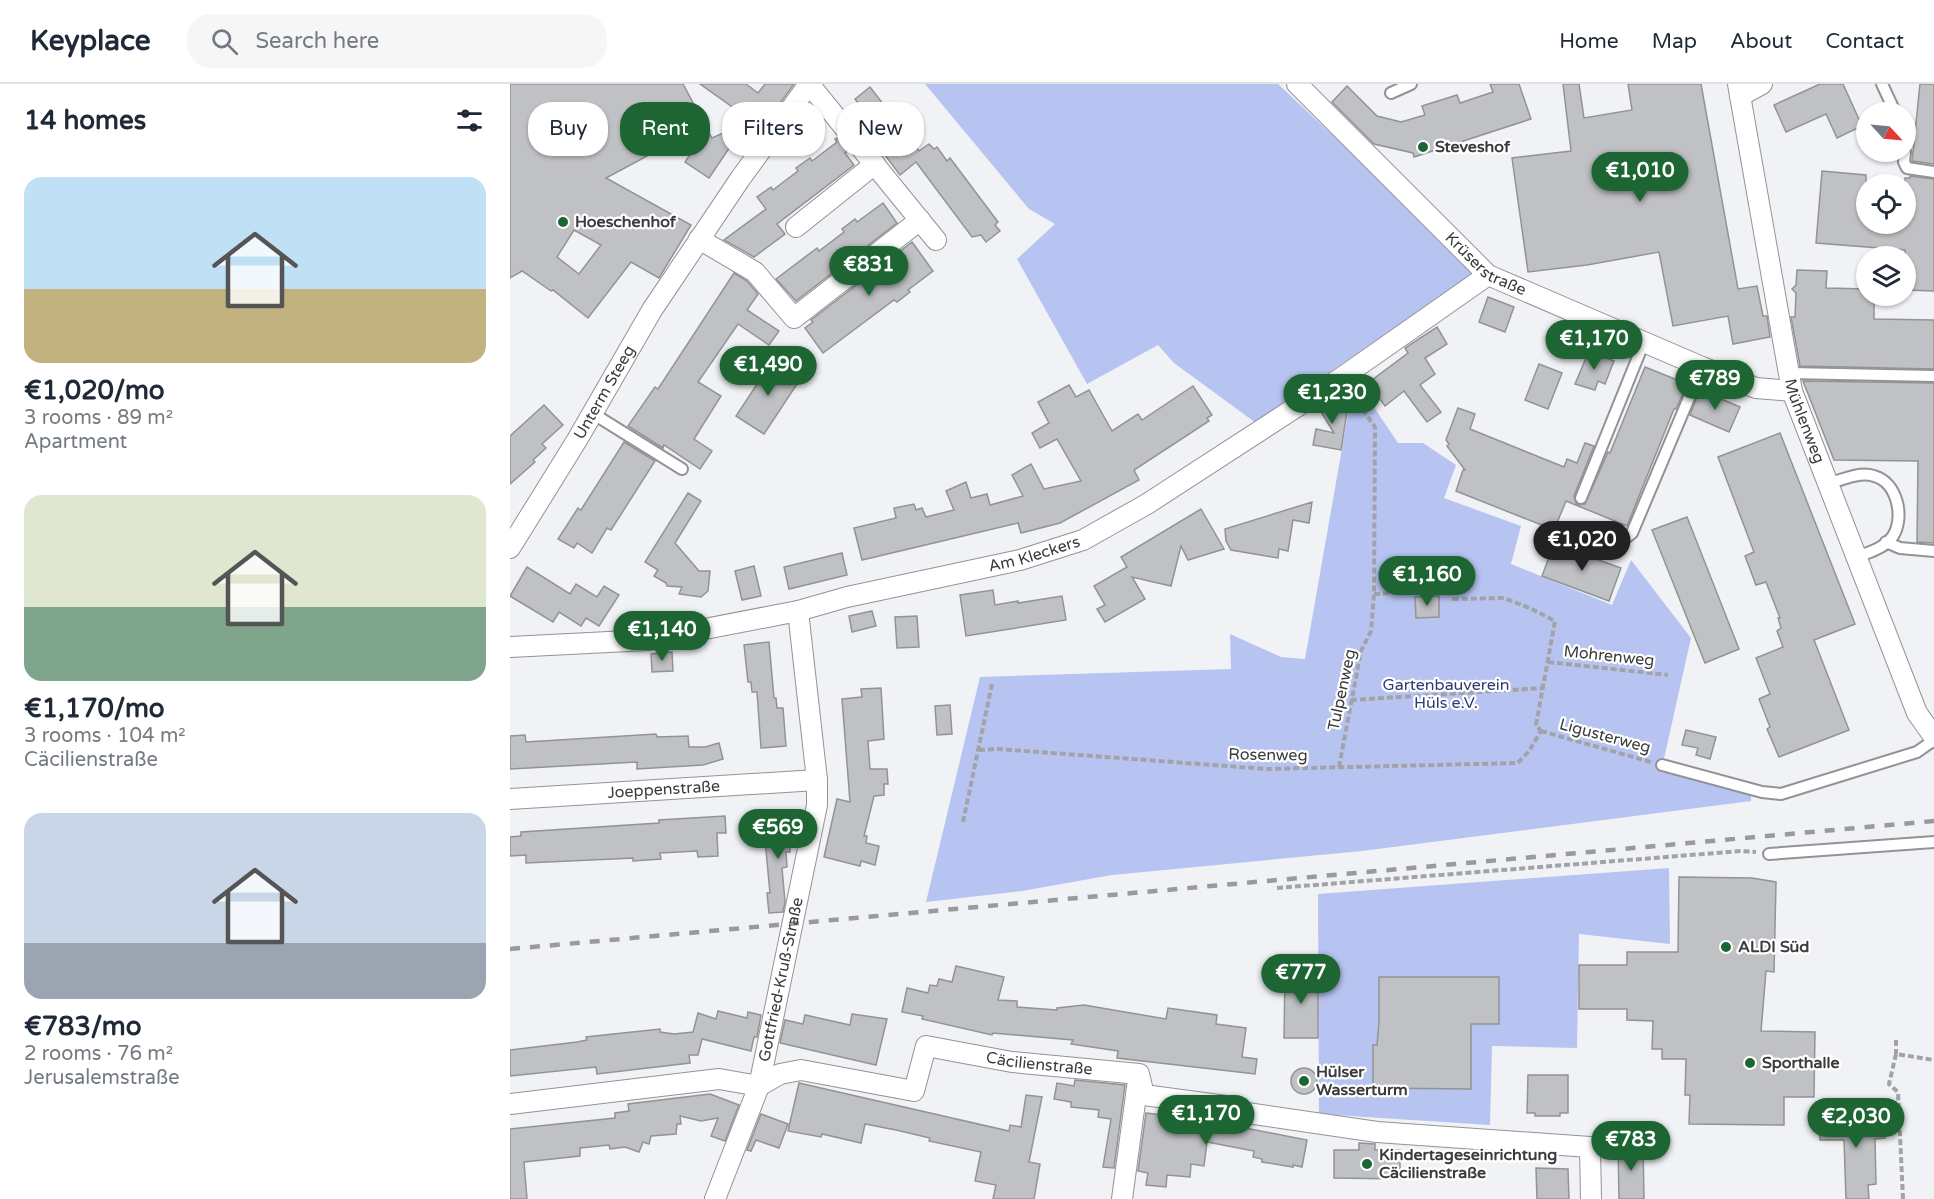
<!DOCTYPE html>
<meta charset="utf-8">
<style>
:root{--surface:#fff;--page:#f6f6f7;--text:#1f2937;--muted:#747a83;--line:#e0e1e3;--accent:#1d6634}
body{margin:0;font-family:"Varela Round",sans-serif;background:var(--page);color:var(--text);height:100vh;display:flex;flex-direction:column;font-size:22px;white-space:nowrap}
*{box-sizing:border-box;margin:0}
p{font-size:20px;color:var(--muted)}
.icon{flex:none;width:33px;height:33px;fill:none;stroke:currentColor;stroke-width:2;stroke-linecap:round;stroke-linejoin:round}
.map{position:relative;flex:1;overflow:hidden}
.side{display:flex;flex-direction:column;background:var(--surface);width:510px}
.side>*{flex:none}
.banner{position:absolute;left:18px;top:18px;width:570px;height:54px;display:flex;gap:12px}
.needle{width:39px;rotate:116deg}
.fabs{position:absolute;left:1346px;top:18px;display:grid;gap:12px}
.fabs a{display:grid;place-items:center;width:60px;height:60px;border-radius:50%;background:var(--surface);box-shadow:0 2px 4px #0004;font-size:30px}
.price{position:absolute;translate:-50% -51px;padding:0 14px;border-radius:21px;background:var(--accent);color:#fff;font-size:20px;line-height:39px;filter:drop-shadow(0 2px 3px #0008)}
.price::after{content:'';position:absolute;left:50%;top:36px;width:18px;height:14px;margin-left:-9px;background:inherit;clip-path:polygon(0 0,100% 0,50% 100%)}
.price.on{background:#222;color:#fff}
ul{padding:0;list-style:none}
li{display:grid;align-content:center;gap:12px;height:318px;padding:0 24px}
li span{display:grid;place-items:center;height:186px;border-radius:18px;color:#555}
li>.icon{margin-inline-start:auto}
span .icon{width:108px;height:108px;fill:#fffc;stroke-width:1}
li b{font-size:26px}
h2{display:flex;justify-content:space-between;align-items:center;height:72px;padding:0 24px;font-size:26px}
.chip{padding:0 21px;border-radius:24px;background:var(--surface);box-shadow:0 2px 4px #0004;font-size:21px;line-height:54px}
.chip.on{background:var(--accent);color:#fff}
header{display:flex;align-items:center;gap:36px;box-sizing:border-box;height:84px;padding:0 30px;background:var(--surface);border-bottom:2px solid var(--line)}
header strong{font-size:28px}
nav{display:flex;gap:33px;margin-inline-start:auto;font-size:21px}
.search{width:420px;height:54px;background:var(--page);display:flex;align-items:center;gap:15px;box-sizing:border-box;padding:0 21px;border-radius:24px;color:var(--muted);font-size:22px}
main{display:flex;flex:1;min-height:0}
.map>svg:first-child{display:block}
</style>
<header>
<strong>Keyplace</strong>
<div class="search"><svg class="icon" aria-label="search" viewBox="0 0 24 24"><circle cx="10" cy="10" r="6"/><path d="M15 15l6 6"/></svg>Search here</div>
<nav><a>Home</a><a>Map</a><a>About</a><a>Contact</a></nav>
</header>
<main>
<section class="side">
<h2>14 homes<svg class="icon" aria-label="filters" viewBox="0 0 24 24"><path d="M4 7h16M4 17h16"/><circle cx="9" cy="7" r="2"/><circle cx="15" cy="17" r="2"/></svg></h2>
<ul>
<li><span style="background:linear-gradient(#bfe0f5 60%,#c2b280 0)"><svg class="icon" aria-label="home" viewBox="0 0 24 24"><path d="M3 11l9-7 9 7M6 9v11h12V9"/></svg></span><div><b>€1,020/mo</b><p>3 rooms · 89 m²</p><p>Apartment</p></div></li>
<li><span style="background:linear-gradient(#dfe7d0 60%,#7fa58c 0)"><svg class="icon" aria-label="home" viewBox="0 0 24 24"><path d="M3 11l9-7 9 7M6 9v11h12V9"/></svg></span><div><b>€1,170/mo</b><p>3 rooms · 104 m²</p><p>Cäcilienstraße</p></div></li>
<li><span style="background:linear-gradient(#c9d6e8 70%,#9aa5b1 0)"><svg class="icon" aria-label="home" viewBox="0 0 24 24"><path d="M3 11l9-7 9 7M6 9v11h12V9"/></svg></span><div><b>€783/mo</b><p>2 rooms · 76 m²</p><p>Jerusalemstraße</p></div></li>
</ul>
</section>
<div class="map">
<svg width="1424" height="1115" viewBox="0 0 1424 1115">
<rect width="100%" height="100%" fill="#f1f2f6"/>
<g fill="#b7c4f2">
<path d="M 415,0 L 768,0 L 834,62 L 967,195 L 881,246 L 746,339 L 664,279 L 648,261 L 577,300 L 507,175 L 545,140 L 519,125 Z"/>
<path d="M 845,295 L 888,359 L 913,359 L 946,381 L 934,414 L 1011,442 L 1001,480 L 1102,521 L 1121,476 L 1181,554 L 1151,688 L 1241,708 L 1241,717 L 852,767 L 602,791 L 512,807 L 416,818 L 470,593 L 721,585 L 720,550 L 771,573 L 795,575 L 841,313 L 830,305 Z"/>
<path d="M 1159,784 L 1160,860 L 1069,850 L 1067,964 L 982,962 L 980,1041 L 809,1030 L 808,810 Z"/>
</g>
<g fill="#c0c1c4" stroke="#929395" stroke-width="1.5" fill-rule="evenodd">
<path d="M 0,0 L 173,0 L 195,41 L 96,94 L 181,141 L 149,194 L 121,178 L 78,234 L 43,206 L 41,207 L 12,187 L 0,194 ZM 64,146 L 91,161 L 69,190 L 47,173 Z"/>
<path d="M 190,0 L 236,0 L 248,9 L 255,0 L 284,0 L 252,44 Z"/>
<path d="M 980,0 L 1009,0 L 1021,35 L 904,73 L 903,69 L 864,60 L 822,18 L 837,2 L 867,32 L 891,38 L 915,31 L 912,22 L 947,11 L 950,19 L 983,8 Z"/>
<path d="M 1053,0 L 1069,0 L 1074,34 L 1122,26 L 1118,0 L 1191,0 L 1228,205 L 1247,202 L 1253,232 L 1257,232 L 1260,253 L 1223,260 L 1218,232 L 1163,242 L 1149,168 L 1077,181 L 1018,188 L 1002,74 L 1061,67 Z"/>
<path d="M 1310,0 L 1333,0 L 1352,42 L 1327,54 L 1316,30 L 1276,48 L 1264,21 Z"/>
<path d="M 1410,0 L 1424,0 L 1424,80 L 1402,77 Z"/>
<path d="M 360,3 L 409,67 L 419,60 L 424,65 L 427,63 L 437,77 L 440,74 L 488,138 L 485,141 L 490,147 L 476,158 L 471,151 L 462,153 L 406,78 L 390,91 L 359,50 L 357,52 L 346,39 L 349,37 L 342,27 L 350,21 L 345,15 Z"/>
<path d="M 197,45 L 202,54 L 213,49 L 220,63 L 199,94 L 175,78 Z"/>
<path d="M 327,54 L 338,67 L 335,69 L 344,81 L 267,140 L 275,150 L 244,173 L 214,156 L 256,125 L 247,113 L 261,103 L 263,106 L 276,96 L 288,87 L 286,84 L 300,74 L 302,77 L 327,58 L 325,55 Z"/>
<path d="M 1312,87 L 1356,91 L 1356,140 L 1395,140 L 1395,94 L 1400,94 L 1400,92 L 1424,95 L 1424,207 L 1395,206 L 1395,166 L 1306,159 Z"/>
<path d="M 373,119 L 387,139 L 286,217 L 266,195 L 307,164 L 309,167 L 334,148 L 332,145 L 345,135 L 347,138 Z"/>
<path d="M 402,158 L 423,187 L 398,206 L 400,208 L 387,218 L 384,216 L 313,269 L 295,244 L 303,238 L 301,236 Z"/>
<path d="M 1287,186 L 1317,187 L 1316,204 L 1356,205 L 1356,212 L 1364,212 L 1364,235 L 1424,236 L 1424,285 L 1290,282 L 1281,233 L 1285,233 L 1286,209 L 1282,205 L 1286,201 Z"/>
<path d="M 224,189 L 237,197 L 248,210 L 237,226 L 269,247 L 259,261 L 228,240 L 188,298 L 211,312 L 184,355 L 202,367 L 190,385 L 154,361 L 153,364 L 118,342 L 145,303 L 148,305 Z"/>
<path d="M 978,213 L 1004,223 L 995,248 L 969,238 Z"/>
<path d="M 927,243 L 937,260 L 915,274 L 925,290 L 910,301 L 931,328 L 917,338 L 894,307 L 875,322 L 858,299 L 898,269 L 895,264 Z"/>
<path d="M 1079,267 L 1104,277 L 1095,300 L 1088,297 L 1085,306 L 1065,300 Z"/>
<path d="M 263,276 L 291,294 L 254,350 L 226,332 Z"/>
<path d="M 1029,280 L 1052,289 L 1038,325 L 1015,316 Z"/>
<path d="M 1135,283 L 1177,300 L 1166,325 L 1164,325 L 1117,442 L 1056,417 L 1044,446 L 946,407 L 953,386 L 955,386 L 937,362 L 939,360 L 936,356 L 948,324 L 965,330 L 960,345 L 1054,383 L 1057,375 L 1067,379 L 1075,359 L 1084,362 L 1064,412 L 1066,419 L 1069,421 L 1075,420 L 1098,368 L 1100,369 Z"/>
<path d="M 1293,297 L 1424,299 L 1424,459 L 1407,458 L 1408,377 L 1324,376 Z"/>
<path d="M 559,301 L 566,313 L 579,306 L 602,347 L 628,330 L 632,336 L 683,302 L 702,331 L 697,334 L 699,337 L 624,386 L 629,396 L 550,439 L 511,449 L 508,439 L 352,476 L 344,444 L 386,434 L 384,424 L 404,420 L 406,426 L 412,424 L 416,433 L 444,426 L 436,407 L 456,398 L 461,414 L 477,410 L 480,421 L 513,412 L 502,391 L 521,380 L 534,405 L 571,397 L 547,355 L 530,364 L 522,349 L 539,339 L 528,318 Z"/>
<path d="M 1190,306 L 1230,323 L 1219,348 L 1180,331 Z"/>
<path d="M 827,311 L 837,328 L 831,366 L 803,361 L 806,345 L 824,349 L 808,323 Z"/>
<path d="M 34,321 L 53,341 L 32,360 L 36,364 L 23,376 L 25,378 L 0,400 L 0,352 Z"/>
<path d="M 1270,349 L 1345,540 L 1304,556 L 1339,646 L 1269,673 L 1257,645 L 1260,643 L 1249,615 L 1260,610 L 1246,574 L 1273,563 L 1267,547 L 1271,544 L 1268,534 L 1270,534 L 1256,498 L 1246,501 L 1235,472 L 1244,468 L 1208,373 Z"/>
<path d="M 114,358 L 145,377 L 101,446 L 97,444 L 82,469 L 67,459 L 64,464 L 48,455 L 68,424 L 71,426 Z"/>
<path d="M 178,409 L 191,417 L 165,459 L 189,487 L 200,487 L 198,507 L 191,513 L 169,510 L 172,503 L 157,502 L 156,499 L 144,492 L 148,486 L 135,478 Z"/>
<path d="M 802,418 L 799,439 L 783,436 L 778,467 L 769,465 L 768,474 L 721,466 L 716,457 L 715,445 Z"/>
<path d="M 691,425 L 714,465 L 678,476 L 671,462 L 661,502 L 622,493 L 635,515 L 595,538 L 587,525 L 595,521 L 584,502 L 617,483 L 611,473 Z"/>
<path d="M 1177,433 L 1229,565 L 1195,579 L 1142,446 Z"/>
<path d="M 1044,460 L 1111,484 L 1099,517 L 1032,492 Z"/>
<path d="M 332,469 L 337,491 L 279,505 L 274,483 Z"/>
<path d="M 244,482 L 251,512 L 232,516 L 225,487 Z"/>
<path d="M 17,483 L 60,510 L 66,500 L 87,513 L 94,502 L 109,511 L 89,542 L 76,534 L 71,542 L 49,528 L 43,538 L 0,512 Z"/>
<path d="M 483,506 L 485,521 L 508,517 L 508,519 L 552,512 L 556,536 L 456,552 L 450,511 Z"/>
<path d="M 929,512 L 929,533 L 906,534 L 905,513 Z"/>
<path d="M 362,527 L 366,542 L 342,548 L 339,532 Z"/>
<path d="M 407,532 L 409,563 L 387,564 L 385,533 Z"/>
<path d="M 259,558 L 264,614 L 266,614 L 267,624 L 273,624 L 276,662 L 251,664 L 247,608 L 242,608 L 241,598 L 238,598 L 234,561 Z"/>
<path d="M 162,568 L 163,587 L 142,588 L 141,570 Z"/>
<path d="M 371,604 L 374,655 L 358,657 L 360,685 L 377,685 L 378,700 L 374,700 L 374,711 L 364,712 L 354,752 L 357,752 L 356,759 L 369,762 L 365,781 L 351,777 L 350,782 L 314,773 L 327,715 L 340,718 L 332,615 L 352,613 L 351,605 Z"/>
<path d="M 440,621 L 442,650 L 427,651 L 425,622 Z"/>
<path d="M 1176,646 L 1206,653 L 1200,675 L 1186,671 L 1188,664 L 1172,661 Z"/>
<path d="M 146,650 L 147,653 L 178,652 L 179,663 L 195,663 L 209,659 L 213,675 L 193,681 L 127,685 L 127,678 L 0,685 L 0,652 L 15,651 L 16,658 Z"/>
<path d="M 281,728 L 283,753 L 279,754 L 280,768 L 276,768 L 277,783 L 272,784 L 275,818 L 273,828 L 259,829 L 257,809 L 260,809 L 255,756 L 264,755 L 262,730 Z"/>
<path d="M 215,732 L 216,749 L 207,749 L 208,772 L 188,773 L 187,767 L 150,769 L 151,775 L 123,777 L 123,774 L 103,775 L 16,779 L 16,771 L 0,772 L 0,753 L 11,752 L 11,748 L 149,739 L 149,736 Z"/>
<path d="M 1169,793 L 1242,794 L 1266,798 L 1264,888 L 1256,887 L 1251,947 L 1305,948 L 1304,1013 L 1274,1013 L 1274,1041 L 1179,1040 L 1180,1011 L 1175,1011 L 1176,975 L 1152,975 L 1152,965 L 1142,965 L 1143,937 L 1117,936 L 1117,925 L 1069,925 L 1069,881 L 1117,881 L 1117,868 L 1168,868 Z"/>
<path d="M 446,882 L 494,893 L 488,916 L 507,917 L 507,923 L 547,926 L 547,924 L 574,921 L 656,935 L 658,924 L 707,931 L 706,940 L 736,944 L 732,973 L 747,975 L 745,990 L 607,974 L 608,967 L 561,960 L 563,956 L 483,949 L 482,951 L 412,935 L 413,932 L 392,928 L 397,904 L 418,909 L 420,901 L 427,902 L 429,895 L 442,898 Z"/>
<path d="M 775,888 L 808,888 L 808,954 L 774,954 Z"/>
<path d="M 869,893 L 989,893 L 989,940 L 961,940 L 961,1005 L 863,1004 L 863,961 L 867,961 L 869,938 Z"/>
<path d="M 208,927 L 237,934 L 238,928 L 251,931 L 247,953 L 244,953 L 241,967 L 192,955 L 188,971 L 179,971 L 180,979 L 87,990 L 86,983 L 0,992 L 0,966 L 67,958 L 77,956 L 76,953 L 150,945 L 150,948 L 164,950 L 183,948 L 188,929 L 206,935 Z"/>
<path d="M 342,930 L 377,935 L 366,981 L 270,959 L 275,936 L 293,940 L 295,931 L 340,941 Z"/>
<circle cx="794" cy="997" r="13"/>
<path d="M 1018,991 L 1058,991 L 1058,1029 L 1050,1029 L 1050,1032 L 1025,1032 L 1025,1029 L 1017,1029 Z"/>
<path d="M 565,996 L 615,1001 L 604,1084 L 593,1083 L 601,1035 L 588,1033 L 589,1026 L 561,1023 L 561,1018 L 544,1015 L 547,999 L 564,1002 Z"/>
<path d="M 289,999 L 499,1047 L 500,1041 L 511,1043 L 516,1011 L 532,1013 L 519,1078 L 530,1080 L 524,1115 L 483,1115 L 486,1101 L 465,1097 L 471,1068 L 419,1057 L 420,1054 L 386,1046 L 355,1040 L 351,1059 L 312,1050 L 311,1053 L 278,1047 Z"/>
<path d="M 200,1010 L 229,1021 L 215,1057 L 201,1052 L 208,1034 L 191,1037 L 170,1032 L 171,1040 L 167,1040 L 166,1050 L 141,1052 L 139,1060 L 133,1058 L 129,1068 L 115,1063 L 100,1065 L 99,1061 L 70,1064 L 70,1072 L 14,1078 L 17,1115 L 0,1115 L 0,1045 L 105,1034 L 105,1029 L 119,1027 L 118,1020 Z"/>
<path d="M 636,1029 L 694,1036 L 797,1056 L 792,1083 L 783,1081 L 783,1083 L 752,1078 L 752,1075 L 743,1073 L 744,1067 L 697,1058 L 694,1082 L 681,1080 L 680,1093 L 657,1091 L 656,1103 L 636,1101 L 638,1089 L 628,1087 Z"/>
<path d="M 251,1030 L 278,1040 L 269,1064 L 246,1056 L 241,1067 L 237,1066 Z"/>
<path d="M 1375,1031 L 1375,1054 L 1365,1055 L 1366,1100 L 1358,1101 L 1359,1115 L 1336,1115 L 1334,1056 L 1310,1056 L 1309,1033 Z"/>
<path d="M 849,1059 L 865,1060 L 865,1066 L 890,1066 L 890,1095 L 824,1094 L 824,1066 L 849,1066 Z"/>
<path d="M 1133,1061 L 1134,1115 L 1109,1115 L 1108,1062 Z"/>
<path d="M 1026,1084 L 1058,1085 L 1059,1115 L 1027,1115 Z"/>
</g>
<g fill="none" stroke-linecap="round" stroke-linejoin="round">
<defs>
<g id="lane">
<path d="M 1372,0 L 1385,28"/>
<path d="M 881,9 L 901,0"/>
<path d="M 1395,68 L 1394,78 L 1397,84 L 1424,88"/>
<path d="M 1279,289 L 1424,292"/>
<path d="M 82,329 L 172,385"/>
<path d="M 1318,400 C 1331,396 1350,387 1364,392 C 1387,398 1395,433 1383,452 C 1375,464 1359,468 1347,473"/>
<path d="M 1071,414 L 1134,258"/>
<path d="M 1095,458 L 1113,456 L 1122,449 L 1192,283"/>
<path d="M 1376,458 L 1390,464 L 1424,467"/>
<path d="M 1152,681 L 1252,708 L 1271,710 L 1407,668 L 1424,656"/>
<path d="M 1259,770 L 1424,758"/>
</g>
<g id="street">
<path d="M 299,0 L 426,156"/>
<path id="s1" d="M 787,0 L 978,191 L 1192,283 L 1246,304 L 1282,307"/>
<path id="s2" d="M 1228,0 L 1282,307 L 1407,629 L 1424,653"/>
<path d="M 1230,12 L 1252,0"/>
<path d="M 286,143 L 365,80"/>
<path d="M 189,155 L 245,188 L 284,234 L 410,136"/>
<path id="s3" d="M 0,464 L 67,356 L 142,226 L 230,95 L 299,0"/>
<path id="s4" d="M 0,563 L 138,556 L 288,527 L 337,513 L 510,476 L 573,456 L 637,420 L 831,294 L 978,191"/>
<path id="s5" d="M 0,715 L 307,696"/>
<path id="s6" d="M 0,1020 L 209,995 L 249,1002 L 270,990 L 291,986 L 404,1007 L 416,962 L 502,978 L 629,990 L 634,1011 L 716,1022 L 724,1027 L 867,1048 L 1080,1063 L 1081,1115"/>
<path id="s7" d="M 205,1115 L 249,1002 L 307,721 L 307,696 L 288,527"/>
<path d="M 612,1115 L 628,996"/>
</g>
</defs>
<use href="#lane" stroke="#929396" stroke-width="14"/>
<use href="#street" stroke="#929396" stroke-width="22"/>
<g stroke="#a2a3a6" stroke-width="4" stroke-dasharray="6 3" stroke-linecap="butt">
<path d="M 864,510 L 945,505 L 944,515 L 994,514 L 1022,525 L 1045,537 L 1026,641 L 1031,647"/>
<path d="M 1038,578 L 1158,591"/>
<path d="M 841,616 L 1034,604"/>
<path d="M 1031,647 L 1141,678"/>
<path d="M 469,666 L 488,665 L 757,685 L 1008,679 L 1019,667 L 1031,647"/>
<path d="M 829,683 L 851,567 L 861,547 L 864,510 L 865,343 L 841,309"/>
<path d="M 453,738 L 482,600"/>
<path d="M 767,804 L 1231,767 L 1246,768"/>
<path d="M 1386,956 L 1386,970"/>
<path d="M 1393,1115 L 1388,1008 L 1379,1000 L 1386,970 L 1424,976"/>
</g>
<use href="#lane" stroke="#fff" stroke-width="10"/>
<use href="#street" stroke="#fff" stroke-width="20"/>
<path stroke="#999a9d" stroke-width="4.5" stroke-dasharray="10 10" stroke-linecap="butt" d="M 0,865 L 1424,737"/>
</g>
<g fill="#1d6634" stroke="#fff" stroke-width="2">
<circle cx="913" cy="63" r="6"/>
<circle cx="53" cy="138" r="6"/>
<circle cx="1216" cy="863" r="6"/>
<circle cx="1240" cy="979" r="6"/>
<circle cx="794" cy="997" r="6"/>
<circle cx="857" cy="1080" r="6"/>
</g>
<g text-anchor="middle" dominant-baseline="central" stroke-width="4.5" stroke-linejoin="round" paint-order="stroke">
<g font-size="16" font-weight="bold" fill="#3a3b3c" stroke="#fff" text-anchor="start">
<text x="925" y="63">Steveshof</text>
<text x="65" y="138">Hoeschenhof</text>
<text x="1228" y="863">ALDI Süd</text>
<text x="1252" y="979">Sporthalle</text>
<text x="806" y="988">Hülser<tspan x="806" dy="18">Wasserturm</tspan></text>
<text x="869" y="1071">Kindertageseinrichtung<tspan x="869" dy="18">Cäcilienstraße</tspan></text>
</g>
<g font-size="16" fill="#3a3b3c" stroke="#fff">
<text stroke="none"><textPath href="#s1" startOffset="262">Krüserstraße</textPath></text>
<text stroke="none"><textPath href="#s3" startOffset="182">Unterm Steeg</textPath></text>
<text stroke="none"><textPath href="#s2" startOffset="344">Mühlenweg</textPath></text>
<text stroke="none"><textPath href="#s4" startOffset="534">Am Kleckers</textPath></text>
<text transform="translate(1099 572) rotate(6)">Mohrenweg</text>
<text transform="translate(832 606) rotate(-78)">Tulpenweg</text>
<text transform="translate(1095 652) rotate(15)">Ligusterweg</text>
<text transform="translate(758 671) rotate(1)">Rosenweg</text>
<text stroke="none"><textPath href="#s5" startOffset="154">Joeppenstraße</textPath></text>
<text stroke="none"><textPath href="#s7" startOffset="230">Gottfried-Kruß-Straße</textPath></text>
<text stroke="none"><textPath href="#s6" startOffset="573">Cäcilienstraße</textPath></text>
</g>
<g font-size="16" fill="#2f3972" stroke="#fff">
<text x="936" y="601">Gartenbauverein<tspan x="936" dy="18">Hüls e.V.</tspan></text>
</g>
</g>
</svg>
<div class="fabs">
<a><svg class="needle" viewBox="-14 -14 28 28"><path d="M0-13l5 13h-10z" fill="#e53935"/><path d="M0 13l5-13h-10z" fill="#747a83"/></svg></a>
<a><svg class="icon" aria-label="locate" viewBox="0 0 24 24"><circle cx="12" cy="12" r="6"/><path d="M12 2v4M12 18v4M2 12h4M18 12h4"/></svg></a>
<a><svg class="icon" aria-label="layers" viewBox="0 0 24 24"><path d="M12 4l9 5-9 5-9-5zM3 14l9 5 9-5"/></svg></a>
</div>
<b class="price" style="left:1130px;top:119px">€1,010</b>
<b class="price" style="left:359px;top:213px">€831</b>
<b class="price" style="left:1084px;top:287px">€1,170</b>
<b class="price" style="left:258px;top:313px">€1,490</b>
<b class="price" style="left:1205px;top:327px">€789</b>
<b class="price" style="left:822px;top:341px">€1,230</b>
<b class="price on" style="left:1072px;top:488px">€1,020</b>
<b class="price" style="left:917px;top:523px">€1,160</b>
<b class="price" style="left:152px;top:578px">€1,140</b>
<b class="price" style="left:268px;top:776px">€569</b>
<b class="price" style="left:791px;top:921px">€777</b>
<b class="price" style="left:696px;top:1062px">€1,170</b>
<b class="price" style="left:1346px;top:1065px">€2,030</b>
<b class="price" style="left:1121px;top:1088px">€783</b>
<div class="banner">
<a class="chip">Buy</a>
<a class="chip on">Rent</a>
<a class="chip">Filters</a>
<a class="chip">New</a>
</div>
</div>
</main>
